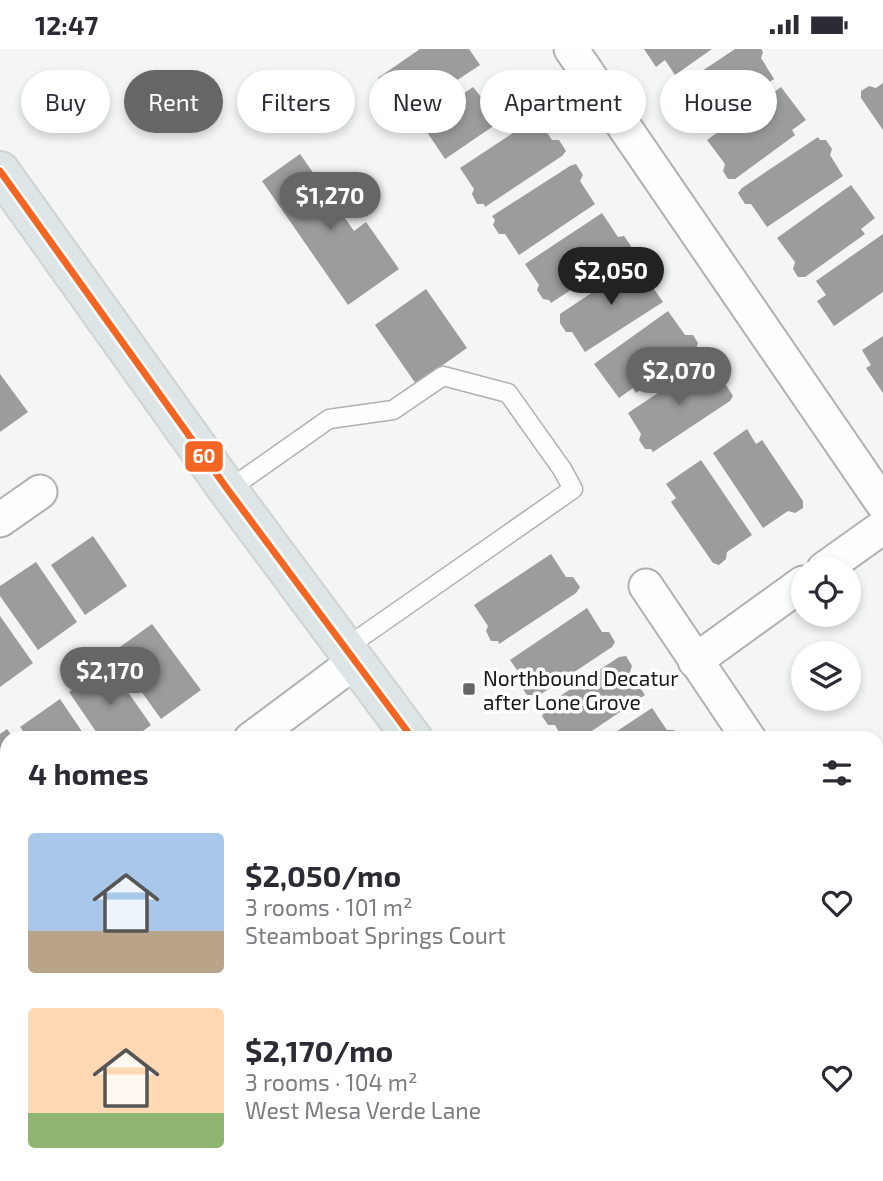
<!DOCTYPE html>
<meta charset="utf-8">
<style>
:root{--surface:#fff;--page:#f7f7f7;--text:#2b2b33;--muted:#7c7c81;--accent:#656666}
body{margin:0;font-family:"Exo 2",sans-serif;background:var(--page);color:var(--text);height:100vh;display:flex;flex-direction:column;font-size:26px;white-space:nowrap}
*{box-sizing:border-box;margin:0}
p{font-size:23px;color:var(--muted)}
.icon{flex:none;width:38px;height:38px;fill:none;stroke:currentColor;stroke-width:2;stroke-linecap:round;stroke-linejoin:round}
.map{position:relative;flex:1;overflow:hidden}
.sheet{position:absolute;left:0px;top:682px;width:884px;height:450px;display:flex;flex-direction:column;background:var(--surface);border-radius:21px 21px 0 0;box-shadow:0 4px 10px #0003}
.sheet>*{flex:none}
.banner{position:absolute;left:21px;top:21px;width:842px;height:63px;display:flex;gap:14px}
.fabs{position:absolute;left:791px;top:508px;display:grid;gap:14px}
.fabs a{display:grid;place-items:center;width:70px;height:70px;border-radius:50%;background:var(--surface);box-shadow:0 4px 10px #0003;font-size:35px}
.price{position:absolute;translate:-50% -60px;padding:0 16px;border-radius:24px;background:var(--accent);color:#fff;font-size:23px;line-height:46px;filter:drop-shadow(0 2px 4px #0008)}
.price::after{content:'';position:absolute;left:50%;top:42px;width:21px;height:16px;margin-left:-10px;background:inherit;clip-path:polygon(0 0,100% 0,50% 100%)}
.price.on{background:#222;color:#fff}
ul{padding:0;list-style:none}
li{display:flex;align-items:center;gap:21px;height:175px;padding:0 28px}
li span{display:grid;place-items:center;flex:none;width:196px;height:140px;border-radius:7px;color:#555}
li>.icon{margin-inline-start:auto}
span .icon{width:84px;height:84px;fill:#fffc;stroke-width:1}
li b{font-size:30px}
h2{display:flex;justify-content:space-between;align-items:center;height:84px;padding:0 28px;font-size:30px}
.tag{padding:0 24px;border-radius:32px;background:var(--surface);box-shadow:0 4px 10px #0003;font-size:24px;line-height:63px}
.tag.on{background:var(--accent);color:#fff}
.status{display:flex;justify-content:space-between;align-items:center;height:49px;padding:0 35px;background:var(--surface);direction:ltr}
.status svg{height:19px;fill:currentColor}
.map>svg:first-child{display:block}
</style>
<div class="status"><b>12:47</b><svg viewBox="0 0 49 12"><path d="M0 12V9h3v3zM5 12V6h3v6zM10 12V3h3v9zM15 12V0h3v12zM26 1h20v11H26zM47 4h2v5h-2z"/></svg></div>
<div class="map">
<svg width="883" height="1132" viewBox="0 0 883 1132">
<rect width="100%" height="100%" fill="#f3f6f5"/>
<g fill="#9b9c9c">
<path d="M 420,0 L 469,0 L 480,16 L 403,67 L 389,46 L 384,46 L 378,37 L 379,31 L 378,29 Z"/>
<path d="M 644,0 L 712,0 L 675,26 L 665,11 L 656,18 Z"/>
<path d="M 735,0 L 761,0 L 763,3 L 761,9 L 774,30 L 697,80 L 682,57 L 675,57 L 669,47 L 672,42 Z"/>
<path d="M 503,34 L 520,59 L 445,110 L 421,74 L 473,38 L 481,48 Z"/>
<path d="M 883,34 L 883,81 L 861,49 L 861,42 L 869,37 L 876,39 Z"/>
<path d="M 781,38 L 806,71 L 792,81 L 795,86 L 735,130 L 728,130 L 723,122 L 725,115 L 707,91 Z"/>
<path d="M 537,68 L 552,91 L 559,91 L 566,102 L 562,107 L 485,158 L 484,155 L 477,155 L 472,145 L 474,140 L 460,119 Z"/>
<path d="M 818,88 L 820,91 L 826,91 L 832,100 L 830,106 L 843,127 L 767,178 L 751,155 L 745,155 L 738,144 L 742,139 Z"/>
<path d="M 300,105 L 354,182 L 366,173 L 399,220 L 348,256 L 262,132 Z"/>
<path d="M 576,115 L 583,126 L 580,132 L 595,155 L 519,206 L 505,185 L 499,185 L 493,176 L 495,171 L 492,167 L 570,117 Z"/>
<path d="M 851,136 L 875,169 L 861,180 L 865,185 L 805,228 L 798,228 L 793,220 L 795,213 L 777,189 Z"/>
<path d="M 602,164 L 618,188 L 624,187 L 631,197 L 628,203 L 551,254 L 549,251 L 543,250 L 537,241 L 539,236 L 525,215 Z"/>
<path d="M 883,185 L 883,243 L 834,277 L 817,252 L 826,246 L 816,232 Z"/>
<path d="M 643,213 L 650,223 L 647,230 L 663,253 L 585,303 L 572,283 L 566,283 L 560,274 L 560,265 L 636,214 Z"/>
<path d="M 426,240 L 467,299 L 416,335 L 375,276 Z"/>
<path d="M 668,262 L 685,286 L 693,286 L 698,294 L 696,300 L 636,344 L 633,339 L 619,349 L 594,315 Z"/>
<path d="M 883,287 L 883,344 L 866,319 L 871,316 L 862,301 Z"/>
<path d="M 704,313 L 720,336 L 726,336 L 733,347 L 730,352 L 653,403 L 651,400 L 645,400 L 639,391 L 641,385 L 628,364 Z"/>
<path d="M 0,325 L 28,363 L 0,383 Z"/>
<path d="M 747,380 L 756,395 L 762,391 L 803,452 L 803,459 L 795,464 L 788,462 L 763,479 L 713,404 Z"/>
<path d="M 701,411 L 752,486 L 727,503 L 726,510 L 719,516 L 713,514 L 671,453 L 676,449 L 666,435 Z"/>
<path d="M 93,487 L 127,537 L 85,566 L 51,516 Z"/>
<path d="M 551,505 L 566,528 L 573,528 L 580,538 L 576,544 L 499,595 L 498,592 L 491,592 L 486,582 L 488,577 L 474,556 Z"/>
<path d="M 36,513 L 77,573 L 38,601 L 0,547 L 0,537 Z"/>
<path d="M 587,559 L 602,583 L 609,583 L 615,593 L 612,598 L 535,649 L 533,646 L 527,646 L 521,637 L 524,631 L 510,611 Z"/>
<path d="M 0,567 L 33,614 L 0,638 Z"/>
<path d="M 152,575 L 201,641 L 161,670 L 113,603 Z"/>
<path d="M 626,607 L 632,617 L 630,623 L 645,646 L 580,690 L 563,690 L 555,676 L 548,676 L 542,667 L 545,662 L 542,659 L 619,608 Z"/>
<path d="M 108,615 L 151,676 L 132,690 L 101,690 L 69,643 Z"/>
<path d="M 60,650 L 87,690 L 29,690 L 20,678 Z"/>
<path d="M 652,659 L 667,681 L 674,681 L 679,690 L 605,690 Z"/>
<path d="M 7,680 L 14,690 L 7,690 L 7,762 L 0,752 L 0,685 Z"/>
<path d="M 7,1002 L 7,1051 L 0,1056 L 0,1007 Z"/>
<path d="M 7,1062 L 7,1110 L 0,1099 L 0,1067 Z"/>
<path d="M 28,1125 L 74,1125 L 63,1132 L 18,1132 Z"/>
<path d="M 518,1125 L 544,1125 L 549,1132 L 508,1132 Z"/>
</g>
<g fill="none" stroke-linecap="round" stroke-linejoin="round">
<defs>
<path id="service" d="M 228,441 L 329,370 L 393,361 L 443,327 L 508,344 L 562,420 L 573,440 L 344,600"/>
<g id="minor">
<path d="M 571,0 L 883,455"/>
<path d="M 0,471 L 40,443"/>
<path d="M 824,520 L 883,478"/>
<path d="M 646,537 L 749,690"/>
<path d="M 695,612 L 803,534"/>
<path d="M 251,690 L 357,611"/>
<path d="M 0,868 L 7,863"/>
<path d="M 877,875 L 883,884"/>
<path d="M 877,923 L 883,918"/>
</g>
<g id="primary">
<path d="M 0,122 L 228,441 L 413,690"/>
<path d="M 688,1125 L 692,1132"/>
</g>
</defs>
<use href="#service" stroke="#afb1b0" stroke-width="21"/>
<use href="#minor" stroke="#afb1b0" stroke-width="37"/>
<use href="#primary" stroke="#d1d2d2" stroke-width="42"/>
<use href="#service" stroke="#fdfefe" stroke-width="18"/>
<use href="#minor" stroke="#fdfefe" stroke-width="33"/>
<use href="#primary" stroke="#dde5e6" stroke-width="38"/>
<defs>
<path id="bus-1" d="M 0,122 L 228,441 L 413,690"/>
</defs>
<use href="#bus-1" stroke="#fff" stroke-width="12"/>
<use href="#bus-1" stroke="#f26522" stroke-width="7"/>
</g>
<rect fill="#656666" stroke="#fff" stroke-width="2.5" x="462" y="633" width="14" height="14" rx="3.5"/>
<g text-anchor="middle" dominant-baseline="central" stroke-width="7" stroke-linejoin="round" paint-order="stroke">
<g font-size="21" fill="#181919" stroke="#fff" text-anchor="start">
<text x="483" y="628">Northbound Decatur<tspan x="483" dy="24">after Lone Grove</tspan></text>
</g>
</g>
<rect stroke="#fff" stroke-width="2.5" x="184" y="391" width="40" height="33" rx="7" fill="#f26522"/>
<g font-size="19" text-anchor="middle" font-weight="bold" fill="#fff">
<text x="204" y="414">60</text>
</g>
</svg>
<div class="fabs">
<a><svg class="icon" aria-label="locate" viewBox="0 0 24 24"><circle cx="12" cy="12" r="6"/><path d="M12 2v4M12 18v4M2 12h4M18 12h4"/></svg></a>
<a><svg class="icon" aria-label="layers" viewBox="0 0 24 24"><path d="M12 4l9 5-9 5-9-5zM3 14l9 5 9-5"/></svg></a>
</div>
<b class="price" style="left:330px;top:183px">$1,270</b>
<b class="price on" style="left:611px;top:258px">$2,050</b>
<b class="price" style="left:679px;top:358px">$2,070</b>
<b class="price" style="left:110px;top:658px">$2,170</b>
<div class="banner">
<a class="tag">Buy</a>
<a class="tag on">Rent</a>
<a class="tag">Filters</a>
<a class="tag">New</a>
<a class="tag">Apartment</a>
<a class="tag">House</a>
</div>
<section class="sheet">
<h2>4 homes<svg class="icon" aria-label="filters" viewBox="0 0 24 24"><path d="M4 7h16M4 17h16"/><circle cx="9" cy="7" r="2"/><circle cx="15" cy="17" r="2"/></svg></h2>
<ul>
<li><span style="background:linear-gradient(#a9c7e8 70%,#b9a48a 0)"><svg class="icon" aria-label="home" viewBox="0 0 24 24"><path d="M3 11l9-7 9 7M6 9v11h12V9"/></svg></span><div><b>$2,050/mo</b><p>3 rooms · 101 m²</p><p>Steamboat Springs Court</p></div><svg class="icon" aria-label="heart" viewBox="0 0 24 24"><path d="M12 20l-8-8c-3-5 5-10 8-4 3-6 11-1 8 4z"/></svg></li>
<li><span style="background:linear-gradient(#ffd9b3 75%,#8fb573 0)"><svg class="icon" aria-label="home" viewBox="0 0 24 24"><path d="M3 11l9-7 9 7M6 9v11h12V9"/></svg></span><div><b>$2,170/mo</b><p>3 rooms · 104 m²</p><p>West Mesa Verde Lane</p></div><svg class="icon" aria-label="heart" viewBox="0 0 24 24"><path d="M12 20l-8-8c-3-5 5-10 8-4 3-6 11-1 8 4z"/></svg></li>
</ul>
</section>
</div>
